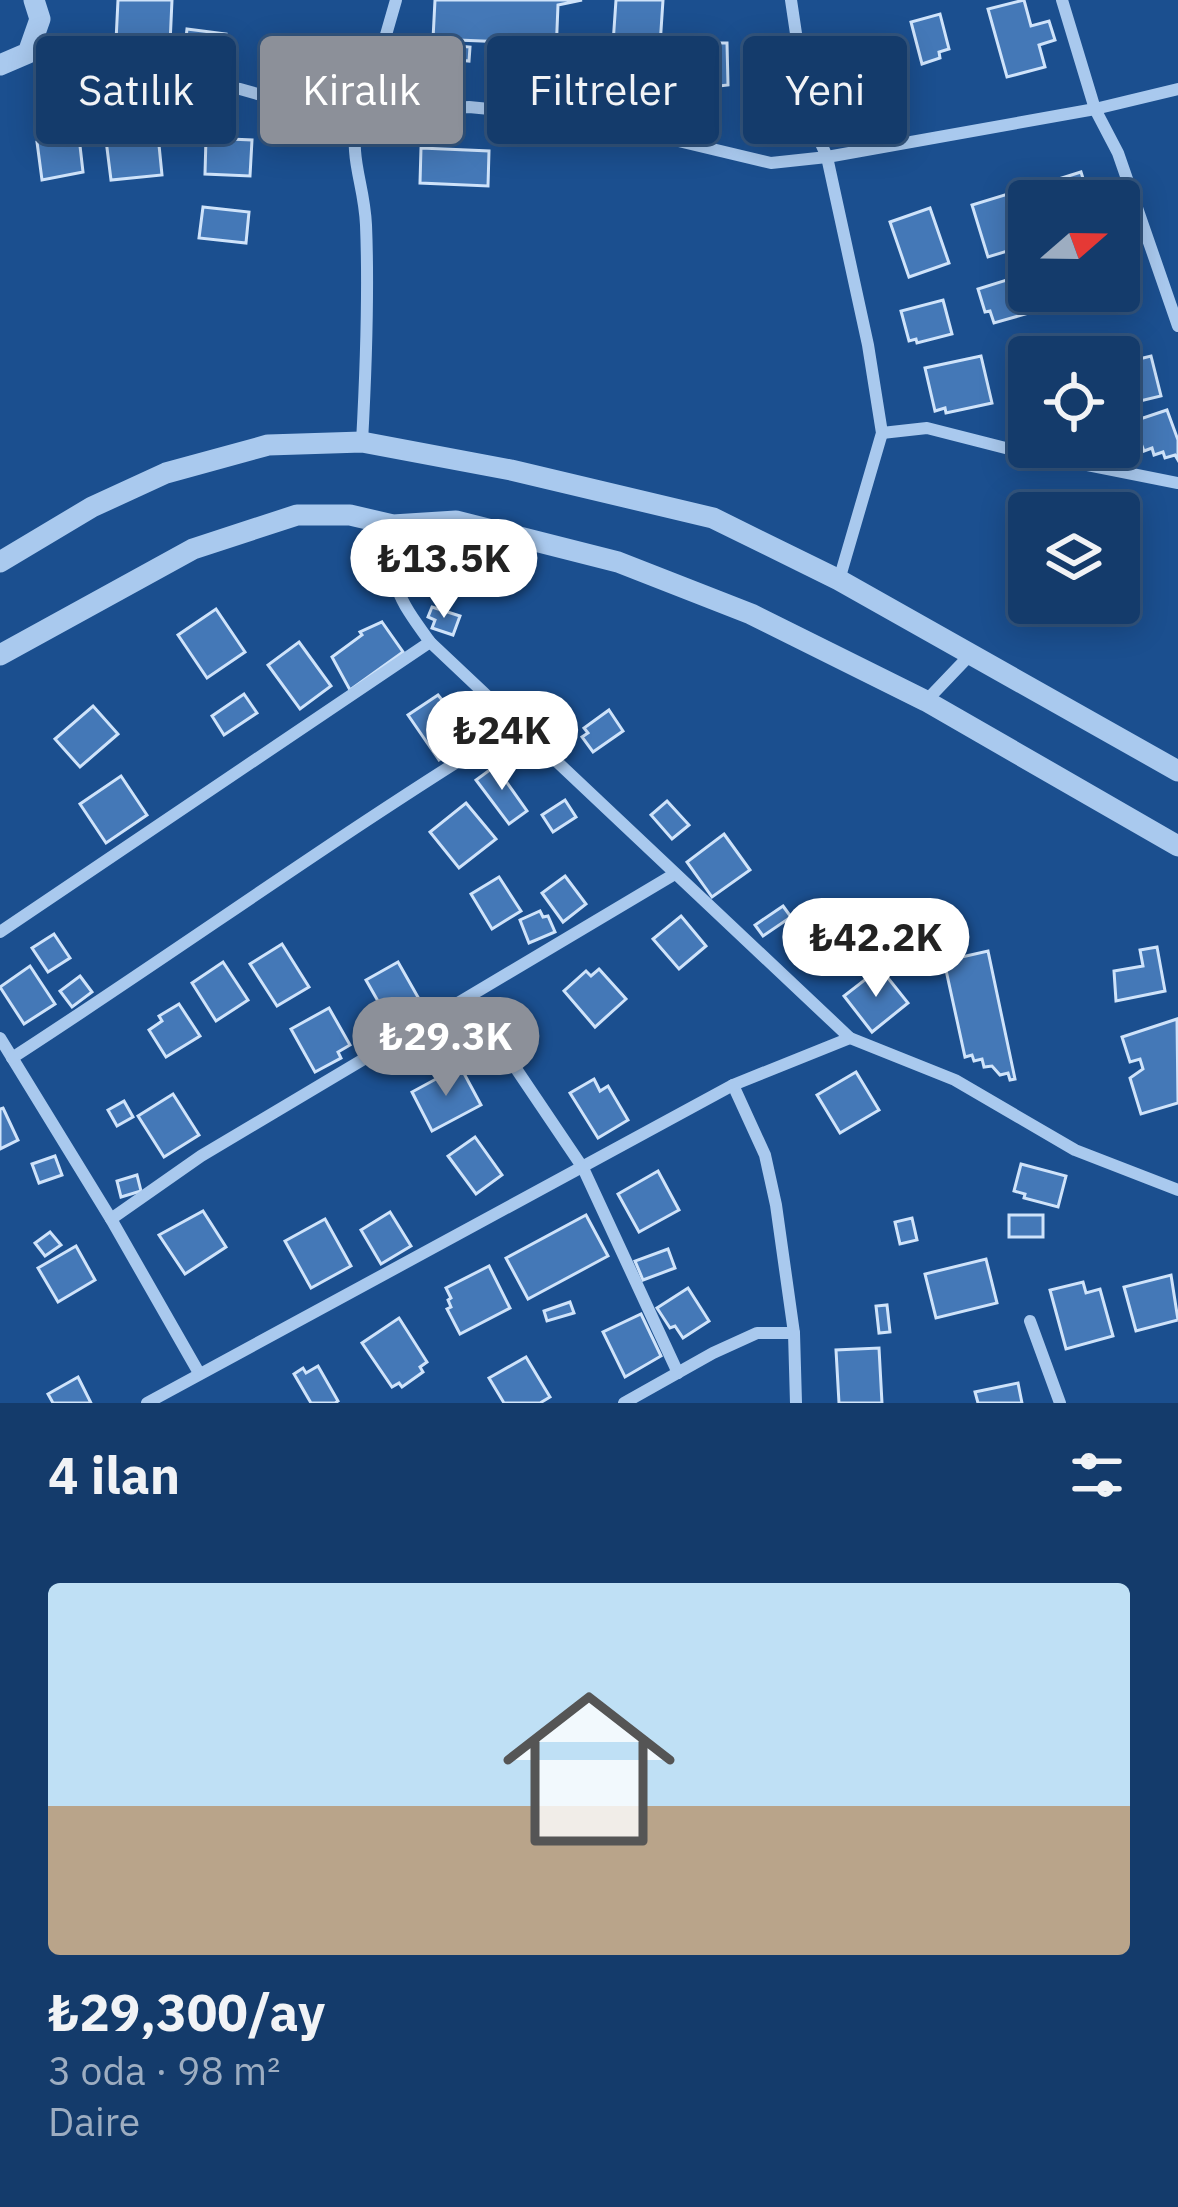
<!DOCTYPE html>
<html lang="tr">
<meta charset="utf-8">
<style>
:root{--surface:#143b6b;--page:#214673;--text:#f1f3f6;--muted:#9dadc1;--line:#33557e;--accent:#8c9099}
body{margin:0;font-family:"IBM Plex Sans",sans-serif;background:var(--page);color:var(--text);height:100vh;display:flex;flex-direction:column;font-size:45px;white-space:nowrap}
*{box-sizing:border-box;margin:0}
p{font-size:39px;color:var(--muted)}
.icon{flex:none;width:66px;height:66px;fill:none;stroke:currentColor;stroke-width:2;stroke-linecap:round;stroke-linejoin:round}
.map{position:relative;height:1403px;overflow:hidden}
.details{display:flex;flex-direction:column;background:var(--surface);flex:1}
.details>*{flex:none}
.top-card{position:absolute;left:36px;top:36px;width:1107px;height:108px;display:flex;gap:24px}
.needle{width:78px;rotate:70deg}
.buttons{position:absolute;left:1008px;top:180px;display:grid;gap:24px}
.buttons a{display:grid;place-items:center;width:132px;height:132px;border-radius:12px;background:var(--surface);box-shadow:0 6px 30px #0003,0 0 0 3px var(--line);font-size:60px}
.price{position:absolute;translate:-50% -102px;padding:0 27px;border-radius:42px;background:#fff;color:#222;font-size:39px;line-height:78px;filter:drop-shadow(0 3px 6px #0008)}
.price::after{content:'';position:absolute;left:50%;top:72px;width:36px;height:27px;margin-left:-18px;background:inherit;clip-path:polygon(0 0,100% 0,50% 100%)}
.price.selected{background:var(--accent);color:#fff}
ul{padding:0;list-style:none}
li{display:grid;align-content:center;gap:24px;height:636px;padding:0 48px}
li+li{border-top:3px solid var(--line)}
li span{display:grid;place-items:center;height:372px;border-radius:12px;color:#555}
li>.icon{margin-inline-start:auto}
span .icon{width:216px;height:216px;fill:#fffc;stroke-width:1}
li b{font-size:51px}
h2{display:flex;justify-content:space-between;align-items:center;height:144px;padding:0 48px;font-size:51px}
.pill{padding:0 42px;border-radius:12px;background:var(--surface);box-shadow:0 6px 30px #0003,0 0 0 3px var(--line);font-size:42px;line-height:108px}
.pill.selected{background:var(--accent);color:#fff}
.map>svg:first-child{display:block}
</style>
<div class="map">
<svg width="1178" height="1403" viewBox="0 0 1178 1403">
<rect width="100%" height="100%" fill="#1b4f8f"/>
<g fill="#4478b7" stroke="#cfe3fa" stroke-width="3">
<path d="M 118,0 L 172,0 L 170,44 L 116,41 Z"/>
<path d="M 435,0 L 582,0 L 558,5 L 555,78 L 504,76 L 506,42 L 433,39 Z"/>
<path d="M 616,0 L 663,0 L 658,76 L 611,73 Z"/>
<path d="M 1024,0 L 1031,26 L 1049,21 L 1055,40 L 1039,45 L 1045,67 L 1007,77 L 988,9 Z"/>
<path d="M 940,14 L 949,49 L 939,52 L 940,58 L 922,64 L 911,22 Z"/>
<path d="M 187,29 L 226,34 L 223,59 L 184,55 Z"/>
<path d="M 684,38 L 712,38 L 712,43 L 727,43 L 728,85 L 685,90 Z"/>
<path d="M 437,44 L 470,47 L 469,61 L 436,58 Z"/>
<path d="M 158,135 L 162,175 L 111,180 L 106,140 Z"/>
<path d="M 79,137 L 83,172 L 42,180 L 37,142 Z"/>
<path d="M 206,138 L 252,140 L 250,176 L 205,174 Z"/>
<path d="M 421,148 L 489,151 L 488,186 L 420,183 Z"/>
<path d="M 1081,172 L 1090,201 L 1034,201 L 1030,188 Z"/>
<path d="M 1011,193 L 1027,245 L 988,257 L 972,205 Z"/>
<path d="M 203,207 L 249,212 L 246,243 L 199,238 Z"/>
<path d="M 930,208 L 949,263 L 909,277 L 890,222 Z"/>
<path d="M 1029,273 L 1029,291 L 1040,291 L 1042,296 L 1035,297 L 1039,310 L 994,323 L 990,311 L 985,312 L 978,289 Z"/>
<path d="M 943,300 L 952,334 L 917,343 L 916,339 L 909,341 L 901,311 Z"/>
<path d="M 1052,347 L 1056,357 L 1029,357 L 1029,414 L 1026,415 L 1012,373 L 1017,371 L 1014,359 Z"/>
<path d="M 981,356 L 992,403 L 946,413 L 945,408 L 935,411 L 925,368 Z"/>
<path d="M 1151,356 L 1161,396 L 1119,406 L 1119,364 Z"/>
<path d="M 1167,410 L 1178,440 L 1178,460 L 1175,455 L 1165,458 L 1163,452 L 1154,455 L 1152,448 L 1144,451 L 1142,446 L 1134,449 L 1133,444 L 1127,446 L 1125,441 L 1119,443 L 1119,426 Z"/>
<path d="M 432,607 L 460,616 L 453,635 L 432,628 L 435,620 L 428,617 Z"/>
<path d="M 216,609 L 245,652 L 207,678 L 178,635 Z"/>
<path d="M 382,622 L 403,652 L 350,690 L 332,657 L 362,635 L 360,632 Z"/>
<path d="M 299,642 L 331,686 L 300,709 L 268,665 Z"/>
<path d="M 244,694 L 257,713 L 224,735 L 212,716 Z"/>
<path d="M 438,695 L 472,737 L 439,760 L 408,715 Z"/>
<path d="M 93,706 L 118,734 L 80,767 L 55,739 Z"/>
<path d="M 609,710 L 623,731 L 593,752 L 582,737 L 588,733 L 584,728 Z"/>
<path d="M 502,761 L 510,772 L 503,777 L 527,811 L 509,824 L 476,780 Z"/>
<path d="M 121,776 L 147,815 L 106,843 L 80,804 Z"/>
<path d="M 565,800 L 576,817 L 553,832 L 542,815 Z"/>
<path d="M 667,801 L 689,825 L 672,839 L 651,815 Z"/>
<path d="M 466,803 L 496,839 L 459,868 L 430,832 Z"/>
<path d="M 724,834 L 750,870 L 712,897 L 687,862 Z"/>
<path d="M 565,876 L 586,904 L 563,922 L 542,893 Z"/>
<path d="M 499,877 L 521,911 L 492,929 L 471,894 Z"/>
<path d="M 783,906 L 791,917 L 763,936 L 755,925 Z"/>
<path d="M 540,911 L 543,917 L 548,916 L 555,932 L 529,943 L 520,920 Z"/>
<path d="M 681,916 L 706,946 L 679,969 L 653,939 Z"/>
<path d="M 54,934 L 70,958 L 48,972 L 32,948 Z"/>
<path d="M 282,944 L 309,987 L 277,1006 L 250,964 Z"/>
<path d="M 1157,947 L 1165,991 L 1116,1001 L 1114,971 L 1143,966 L 1140,950 Z"/>
<path d="M 988,951 L 1015,1079 L 1010,1080 L 1008,1073 L 1000,1075 L 992,1066 L 984,1067 L 982,1059 L 974,1061 L 972,1055 L 965,1057 L 944,961 Z"/>
<path d="M 223,962 L 248,1000 L 216,1021 L 192,983 Z"/>
<path d="M 398,962 L 419,999 L 387,1017 L 366,980 Z"/>
<path d="M 30,966 L 55,1004 L 24,1024 L 0,987 Z"/>
<path d="M 880,968 L 908,1003 L 872,1032 L 844,996 Z"/>
<path d="M 599,969 L 626,999 L 595,1027 L 564,991 L 586,971 L 591,976 Z"/>
<path d="M 80,976 L 92,992 L 72,1007 L 60,991 Z"/>
<path d="M 179,1004 L 200,1036 L 166,1057 L 149,1030 L 162,1021 L 159,1016 Z"/>
<path d="M 329,1008 L 350,1045 L 338,1052 L 341,1058 L 315,1072 L 291,1029 Z"/>
<path d="M 1177,1019 L 1178,1103 L 1141,1114 L 1130,1078 L 1143,1069 L 1140,1059 L 1130,1062 L 1122,1037 Z"/>
<path d="M 460,1066 L 481,1105 L 432,1131 L 412,1092 Z"/>
<path d="M 856,1072 L 879,1110 L 840,1133 L 817,1095 Z"/>
<path d="M 594,1079 L 600,1091 L 608,1086 L 628,1120 L 598,1138 L 570,1093 Z"/>
<path d="M 173,1094 L 199,1135 L 164,1157 L 138,1116 Z"/>
<path d="M 124,1101 L 133,1117 L 117,1126 L 108,1110 Z"/>
<path d="M 3,1108 L 18,1140 L 0,1149 L 0,1109 Z"/>
<path d="M 475,1137 L 502,1175 L 476,1194 L 448,1156 Z"/>
<path d="M 55,1156 L 62,1175 L 39,1183 L 32,1164 Z"/>
<path d="M 1021,1164 L 1066,1176 L 1058,1207 L 1024,1198 L 1025,1194 L 1014,1191 Z"/>
<path d="M 658,1171 L 679,1210 L 639,1232 L 618,1194 Z"/>
<path d="M 137,1175 L 141,1191 L 121,1197 L 117,1181 Z"/>
<path d="M 203,1211 L 226,1247 L 185,1274 L 159,1235 Z"/>
<path d="M 390,1212 L 411,1246 L 381,1264 L 361,1230 Z"/>
<path d="M 586,1215 L 608,1256 L 528,1299 L 506,1258 Z"/>
<rect x="1009" y="1215" width="34" height="22"/>
<path d="M 912,1218 L 917,1240 L 900,1244 L 895,1222 Z"/>
<path d="M 325,1219 L 351,1266 L 311,1288 L 285,1241 Z"/>
<path d="M 50,1232 L 61,1245 L 45,1256 L 35,1243 Z"/>
<path d="M 76,1246 L 95,1280 L 58,1302 L 38,1268 Z"/>
<path d="M 668,1249 L 675,1268 L 643,1280 L 635,1261 Z"/>
<path d="M 986,1259 L 997,1303 L 936,1318 L 925,1274 Z"/>
<path d="M 489,1266 L 510,1308 L 460,1334 L 447,1309 L 451,1307 L 448,1300 L 451,1298 L 446,1288 Z"/>
<path d="M 1171,1275 L 1178,1320 L 1136,1331 L 1124,1287 Z"/>
<path d="M 1083,1282 L 1086,1293 L 1100,1289 L 1113,1336 L 1066,1349 L 1050,1290 Z"/>
<path d="M 688,1288 L 709,1321 L 683,1338 L 675,1326 L 670,1328 L 657,1308 Z"/>
<path d="M 570,1302 L 574,1313 L 547,1321 L 544,1311 Z"/>
<path d="M 887,1305 L 890,1332 L 879,1333 L 876,1306 Z"/>
<path d="M 641,1314 L 661,1356 L 625,1377 L 603,1332 Z"/>
<path d="M 399,1318 L 427,1362 L 420,1367 L 423,1372 L 402,1387 L 399,1383 L 392,1387 L 362,1343 Z"/>
<path d="M 879,1348 L 882,1403 L 839,1403 L 836,1350 Z"/>
<path d="M 526,1357 L 550,1397 L 540,1403 L 504,1403 L 489,1378 Z"/>
<path d="M 318,1366 L 338,1401 L 335,1403 L 311,1403 L 294,1374 L 303,1368 L 306,1373 Z"/>
<path d="M 78,1377 L 91,1403 L 53,1403 L 48,1394 Z"/>
<path d="M 1018,1383 L 1022,1403 L 978,1403 L 975,1392 Z"/>
</g>
<g fill="none" stroke-linecap="round" stroke-linejoin="round">
<g stroke="#a9c9ee" stroke-width="12">
<path d="M 396,0 L 375,73 L 358,114 L 469,107 L 582,118 L 771,163 L 827,157 L 1095,109 L 1178,89"/>
<path d="M 791,0 L 808,114 L 827,157 L 868,345 L 882,433 L 839,580"/>
<path d="M 1062,0 L 1095,109 L 1118,153 L 1178,326"/>
<path d="M 28,53 L 116,76 L 240,89 L 317,111 L 358,114 C 348,159 364,181 366,225 C 369,298 366,369 362,442"/>
<path d="M 882,433 L 927,428 L 1017,451 L 1178,483"/>
<path d="M 926,701 L 969,656"/>
<path d="M 0,932 L 430,642"/>
<path d="M 469,999 L 583,1168 L 678,1373"/>
<path d="M 0,1038 L 111,1219 L 199,1373"/>
<path d="M 850,1038 L 955,1080 L 1075,1150 L 1178,1190"/>
<path d="M 12,1058 C 182,948 346,829 518,724"/>
<path d="M 733,1085 L 765,1155 L 776,1205 L 794,1333 L 796,1403"/>
<path d="M 111,1219 L 201,1156 L 673,875"/>
<path d="M 1030,1321 L 1060,1403"/>
<path d="M 147,1403 L 733,1085 L 850,1038 L 430,642 C 395,594 390,585 393,525"/>
<path d="M 624,1403 L 713,1353 L 757,1333 L 794,1333"/>
</g>
<g stroke="#a9c9ee" stroke-width="21">
<path d="M 0,65 L 28,53 L 40,19 L 34,0"/>
<path d="M 0,562 L 92,507 L 166,473 L 268,445 L 362,442 L 511,470 L 713,518 L 839,580 L 1178,771"/>
<path d="M 0,655 L 193,549 L 297,515 L 350,515 L 393,525 L 456,521 L 618,562 L 751,614 L 926,701 L 1178,846"/>
</g>
</g>
</svg>
<div class="buttons">
<a><svg class="needle" viewBox="-14 -14 28 28"><path d="M0-13l5 13h-10z" fill="#e53935"/><path d="M0 13l5-13h-10z" fill="#9dadc1"/></svg></a>
<a><svg class="icon" aria-label="locate" viewBox="0 0 24 24"><circle cx="12" cy="12" r="6"/><path d="M12 2v4M12 18v4M2 12h4M18 12h4"/></svg></a>
<a><svg class="icon" aria-label="layers" viewBox="0 0 24 24"><path d="M12 4l9 5-9 5-9-5zM3 14l9 5 9-5"/></svg></a>
</div>
<b class="price" style="left:444px;top:621px">₺13.5K</b>
<b class="price" style="left:502px;top:793px">₺24K</b>
<b class="price" style="left:876px;top:1000px">₺42.2K</b>
<b class="price selected" style="left:446px;top:1099px">₺29.3K</b>
<div class="top-card">
<a class="pill">Satılık</a>
<a class="pill selected">Kiralık</a>
<a class="pill">Filtreler</a>
<a class="pill">Yeni</a>
</div>
</div>
<section class="details">
<h2>4 ilan<svg class="icon" aria-label="filters" viewBox="0 0 24 24"><path d="M4 7h16M4 17h16"/><circle cx="9" cy="7" r="2"/><circle cx="15" cy="17" r="2"/></svg></h2>
<ul>
<li><span style="background:linear-gradient(#bfe0f5 60%,#b9a48a 0)"><svg class="icon" aria-label="home" viewBox="0 0 24 24"><path d="M3 11l9-7 9 7M6 9v11h12V9"/></svg></span><div><b>₺29,300/ay</b><p>3 oda · 98 m²</p><p>Daire</p></div></li>
</ul>
</section>
